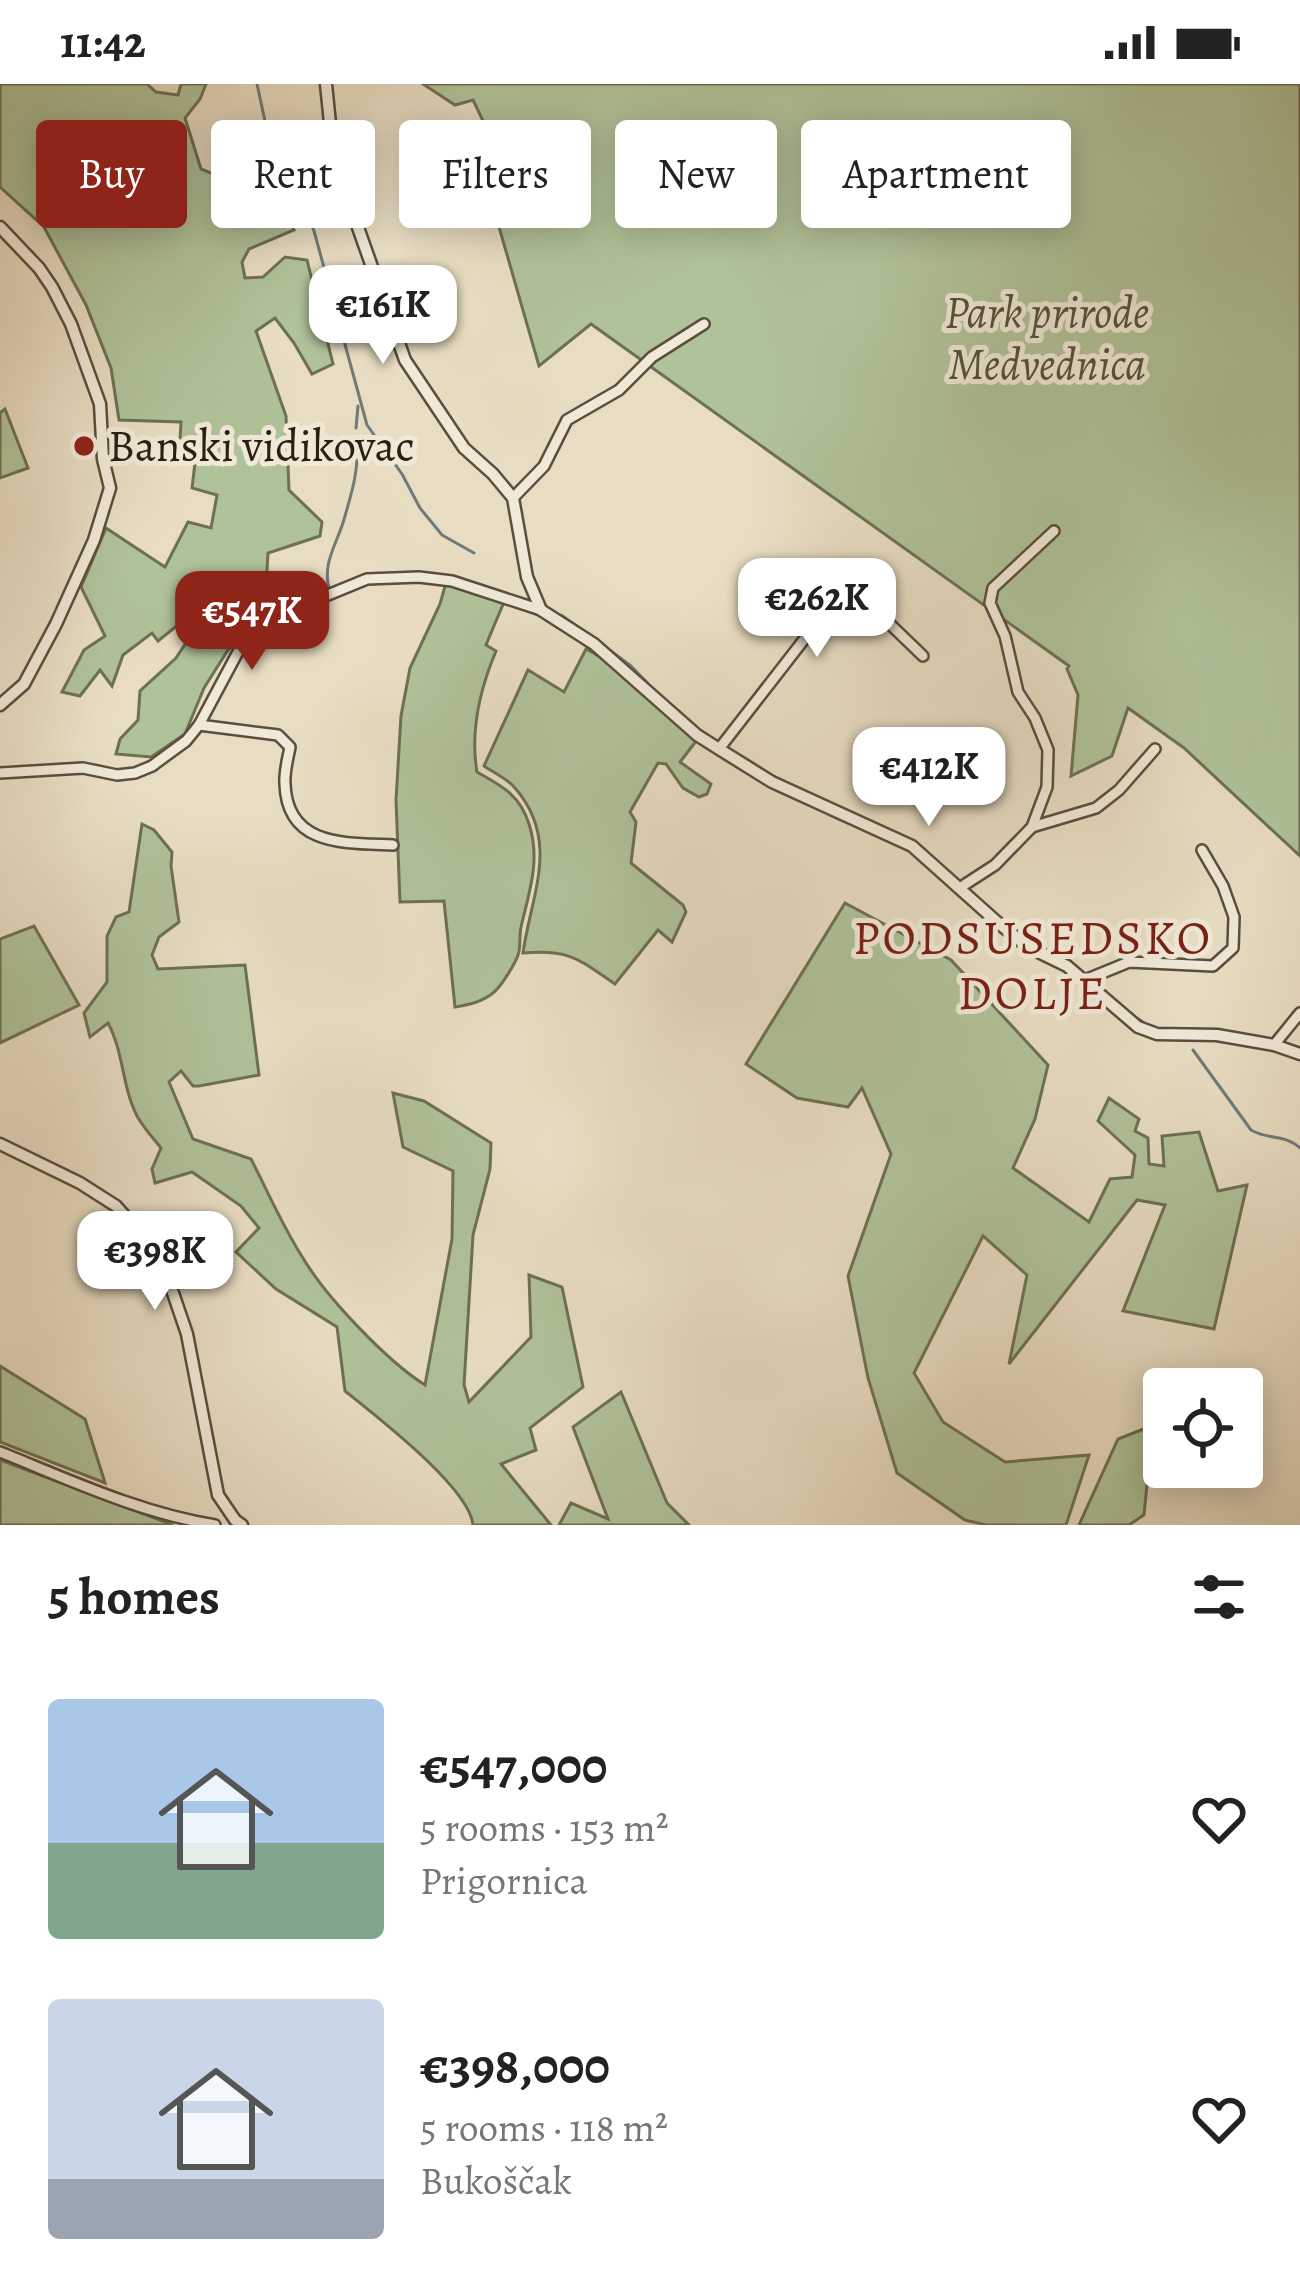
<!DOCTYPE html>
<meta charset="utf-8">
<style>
:root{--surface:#fff;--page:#f6f6f6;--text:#222;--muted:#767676;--accent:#8f2418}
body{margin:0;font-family:Alegreya,serif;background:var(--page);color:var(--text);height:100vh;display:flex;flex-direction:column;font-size:45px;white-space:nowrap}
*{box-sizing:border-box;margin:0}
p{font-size:39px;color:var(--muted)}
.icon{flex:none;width:66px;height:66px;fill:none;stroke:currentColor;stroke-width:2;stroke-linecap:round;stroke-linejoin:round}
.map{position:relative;height:1441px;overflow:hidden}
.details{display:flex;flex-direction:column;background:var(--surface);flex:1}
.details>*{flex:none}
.banner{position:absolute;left:36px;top:36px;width:1230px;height:108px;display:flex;gap:24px}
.fabs{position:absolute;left:1143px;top:1284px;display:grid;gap:24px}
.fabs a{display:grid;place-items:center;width:120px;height:120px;border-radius:12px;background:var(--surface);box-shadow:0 6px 30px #0003;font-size:60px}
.price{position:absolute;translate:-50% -102px;padding:0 27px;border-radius:24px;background:#fff;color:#222;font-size:39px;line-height:78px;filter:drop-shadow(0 3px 6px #0008)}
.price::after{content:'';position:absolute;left:50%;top:72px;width:36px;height:27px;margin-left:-18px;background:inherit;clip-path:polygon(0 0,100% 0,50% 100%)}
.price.active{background:var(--accent);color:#fff}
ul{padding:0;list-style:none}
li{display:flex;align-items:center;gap:36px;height:300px;padding:0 48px}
li span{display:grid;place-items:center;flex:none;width:336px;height:240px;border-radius:12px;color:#555}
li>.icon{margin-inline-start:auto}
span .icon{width:144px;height:144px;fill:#fffc;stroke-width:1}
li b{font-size:51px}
h2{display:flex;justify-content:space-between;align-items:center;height:144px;padding:0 48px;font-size:51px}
.chip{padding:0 42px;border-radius:12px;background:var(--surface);box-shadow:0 6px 30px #0003;font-size:42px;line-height:108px}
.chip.active{background:var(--accent);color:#fff}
.status{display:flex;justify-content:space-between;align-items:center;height:84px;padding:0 60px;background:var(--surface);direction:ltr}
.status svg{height:33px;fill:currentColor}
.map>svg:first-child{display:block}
</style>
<div class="status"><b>11:42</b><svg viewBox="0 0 49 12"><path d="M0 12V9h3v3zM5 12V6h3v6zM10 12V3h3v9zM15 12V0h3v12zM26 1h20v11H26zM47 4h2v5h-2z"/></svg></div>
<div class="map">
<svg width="1300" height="1441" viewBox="0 0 1300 1441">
<rect width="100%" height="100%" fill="#e8ddc3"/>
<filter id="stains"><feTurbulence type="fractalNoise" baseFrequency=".00167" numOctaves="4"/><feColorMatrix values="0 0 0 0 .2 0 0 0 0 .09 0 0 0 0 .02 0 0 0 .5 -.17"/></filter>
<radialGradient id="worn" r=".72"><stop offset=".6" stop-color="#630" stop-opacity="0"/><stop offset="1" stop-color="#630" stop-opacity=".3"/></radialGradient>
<g fill="#b0c299" stroke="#6d7054" stroke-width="3">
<path d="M 0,0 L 147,0 L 156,8 L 178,11 L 181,0 L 206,0 L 200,15 L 185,34 L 201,85 L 220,93 L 252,85 L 270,98 L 294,146 L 249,165 L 242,178 L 245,194 L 263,193 L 285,173 L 307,176 L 333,280 L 312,290 L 294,259 L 275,234 L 256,247 L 286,332 L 289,406 L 322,438 L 320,452 L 268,469 L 265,521 L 228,566 L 204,604 L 185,650 L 151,673 L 116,670 L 120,655 L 138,636 L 140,607 L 176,574 L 195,545 L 184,536 L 158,557 L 152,549 L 123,571 L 112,602 L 100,586 L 80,612 L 62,608 L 84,566 L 105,552 L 81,503 L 106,444 L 165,483 L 188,438 L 211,444 L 217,411 L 192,404 L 195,379 L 179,374 L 181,338 L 119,336 L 111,284 L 86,221 L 44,143 L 0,103 Z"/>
<path d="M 423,0 L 1300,0 L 1300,772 L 1184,664 L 1128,624 L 1112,672 L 1071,692 L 1078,611 L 1067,585 L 1069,582 L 591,240 L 539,282 L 493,122 L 512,97 L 473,16 L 455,21 Z"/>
<path d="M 5,325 L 28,384 L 0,394 L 0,329 Z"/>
<path d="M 446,499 L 504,518 L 486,561 L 496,567 C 480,605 470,647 477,688 C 502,702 520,711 529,740 C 541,776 529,808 521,843 C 519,852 521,863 518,871 C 515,880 504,897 498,904 C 488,916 470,921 455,923 L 444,817 L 400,818 L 396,716 L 401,632 L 410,584 L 440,520 Z"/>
<path d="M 586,565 C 629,587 659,627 697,656 L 680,678 L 711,700 L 707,710 L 699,713 L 683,704 L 666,680 L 658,679 L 630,728 L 636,738 L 631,779 L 683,821 L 686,828 L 672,858 L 658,846 L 615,900 C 578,875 570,865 523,869 C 531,811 561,757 515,704 C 508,695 494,689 484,682 L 528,586 L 564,608 Z"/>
<path d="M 142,740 L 154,746 L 172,768 L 171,782 L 179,838 L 159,853 L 152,871 L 158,885 L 245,881 L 259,991 L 199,1002 L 193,1002 L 181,987 L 169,998 L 193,1055 L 251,1075 C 268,1108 283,1143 303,1174 C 326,1213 387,1277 425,1301 L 452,1155 L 453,1087 L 403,1063 L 393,1009 L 424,1017 L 491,1059 L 490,1085 L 473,1151 L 464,1301 L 469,1318 L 531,1253 L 529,1191 L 562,1203 L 583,1303 L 530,1344 L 536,1366 L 501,1380 L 551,1441 L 473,1441 C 470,1404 376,1332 345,1307 L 337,1243 L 276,1205 L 236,1168 L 259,1144 L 241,1122 L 192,1088 L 155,1099 L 152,1085 L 161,1064 C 153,1054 143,1043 137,1032 C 122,1003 124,969 108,939 L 90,953 L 84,929 L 107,898 L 107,852 L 116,833 L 129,828 Z"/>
<path d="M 845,819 L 951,876 L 1048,981 L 1035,1035 L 1013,1084 L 1089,1138 L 1110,1095 L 1132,1093 L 1135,1071 L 1098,1037 L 1109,1014 L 1139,1035 L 1135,1047 L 1148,1054 L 1149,1080 L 1164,1082 L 1162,1052 L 1199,1048 L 1218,1107 L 1247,1101 L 1214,1245 L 1123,1227 L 1165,1121 L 1137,1116 L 1009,1280 L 1027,1191 L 983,1152 L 914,1289 L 943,1338 L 1005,1378 L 1089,1371 L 1066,1441 L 986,1441 L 965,1436 L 897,1389 L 868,1294 L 848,1192 L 891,1070 L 862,1004 L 848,1023 L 797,1014 L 746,980 Z"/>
<path d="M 34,842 L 79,921 L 0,959 L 0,855 Z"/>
<path d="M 0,1282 L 85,1335 L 105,1399 L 0,1358 Z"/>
<path d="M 1249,1305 L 1257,1391 L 1185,1383 L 1242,1383 L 1242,1308 Z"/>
<path d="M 621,1308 L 667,1419 L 689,1441 L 559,1441 L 571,1419 L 608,1435 L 573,1343 Z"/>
<path d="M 1164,1337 L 1164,1381 L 1149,1380 L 1144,1431 L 1129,1441 L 1079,1441 L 1118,1355 Z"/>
<path d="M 0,1376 L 173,1441 L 0,1441 Z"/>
</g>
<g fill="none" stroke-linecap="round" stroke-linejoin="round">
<g stroke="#707b79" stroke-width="3">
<path d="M 257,0 L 268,51 L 290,89 L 314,147 L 367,341 L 402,390 L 420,424 L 442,451 L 474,469"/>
<path d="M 356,344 L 358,322"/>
<path d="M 329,505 C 322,477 338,459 345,432 C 352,408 360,382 356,357"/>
<path d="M 561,531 L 585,548"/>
<path d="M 607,564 L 631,582 L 658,610"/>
<path d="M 767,689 L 785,698"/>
<path d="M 1096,899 L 1103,907"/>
<path d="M 1129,929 L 1143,938"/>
<path d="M 1193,966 L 1251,1046 C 1268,1056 1285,1050 1300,1064"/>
</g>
<defs>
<g id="minor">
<path d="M 513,414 L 544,382 L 567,336 L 619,306 L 652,273 L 704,240"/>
<path d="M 199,641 L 278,651 L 290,663 C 288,674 284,688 285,700 C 287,763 346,759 393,761"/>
<path d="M 719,665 L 830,522 L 849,513 L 866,517 L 923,572"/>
<path d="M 0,689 L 83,684 L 117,691 L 135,689 L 152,682 L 186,657 L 199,641 L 239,566 L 262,538 L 367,495 L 419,493 L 452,497 L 541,526"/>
<path d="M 1032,743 L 1096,724 L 1119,706 L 1155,665"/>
<path d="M 961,803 L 995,781 L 1032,743 L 1047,703 L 1048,666 L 1035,634 L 1018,608 L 1005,552 L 990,519 L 993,504 L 1054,447"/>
<path d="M 1085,896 L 1129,878 L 1213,882 L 1233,864 L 1234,833 L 1223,802 L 1202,766"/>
<path d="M 1274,961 L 1300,929"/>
<path d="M 0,1368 C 70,1396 140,1429 215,1441"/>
</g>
<g id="tertiary">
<path d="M 326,0 L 331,49 L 342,88 L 355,135 L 405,276 L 464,364 L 493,390 L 513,414 L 527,493 L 541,526 L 594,560 L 697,651 L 719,665 L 772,698 L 912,762 L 997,838 L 1028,863 L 1067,882 L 1138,943 L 1157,950 L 1217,951 L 1274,961 L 1300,970"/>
<path d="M 0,143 L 39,184 L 52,203 L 71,240 L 100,320 L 103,375 L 110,404 L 94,456 L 56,540 L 24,600 L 0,621"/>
<path d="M 0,1060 L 80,1099 L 116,1122 L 160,1171 L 187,1250 L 218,1411 L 235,1436 L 242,1441"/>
</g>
</defs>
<use href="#minor" stroke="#5a4e3d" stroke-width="14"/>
<use href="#tertiary" stroke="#5a4e3d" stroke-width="15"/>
<use href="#minor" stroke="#f0e9d8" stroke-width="9"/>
<use href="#tertiary" stroke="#f0e9d8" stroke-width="10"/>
</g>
<circle fill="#8f2418" stroke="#f0e9d8" stroke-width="4.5" cx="84" cy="362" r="12"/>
<g text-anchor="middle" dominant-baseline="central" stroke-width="10" stroke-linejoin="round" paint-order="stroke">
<g font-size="45" font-style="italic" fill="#525039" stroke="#f0e9d8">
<text x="1047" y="228">Park prirode<tspan x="1047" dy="52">Medvednica</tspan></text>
</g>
<g font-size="45" fill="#2a1f10" stroke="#f0e9d8" text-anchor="start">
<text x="108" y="362">Banski vidikovac</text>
</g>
<g font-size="48" letter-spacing="3" fill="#7a1f14" stroke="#f0e9d8">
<text x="1033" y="854">PODSUSEDSKO<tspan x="1033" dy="55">DOLJE</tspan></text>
</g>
</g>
<rect width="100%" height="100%" filter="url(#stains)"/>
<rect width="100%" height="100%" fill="url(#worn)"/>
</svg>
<div class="fabs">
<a><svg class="icon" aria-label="locate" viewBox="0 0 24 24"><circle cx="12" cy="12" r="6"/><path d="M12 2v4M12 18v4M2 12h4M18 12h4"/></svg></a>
</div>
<b class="price" style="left:383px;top:283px">€161K</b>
<b class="price" style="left:817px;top:576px">€262K</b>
<b class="price active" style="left:252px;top:589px">€547K</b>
<b class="price" style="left:929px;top:745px">€412K</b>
<b class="price" style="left:155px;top:1229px">€398K</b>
<div class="banner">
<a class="chip active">Buy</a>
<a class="chip">Rent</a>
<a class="chip">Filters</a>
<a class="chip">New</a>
<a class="chip">Apartment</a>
</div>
</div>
<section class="details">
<h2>5 homes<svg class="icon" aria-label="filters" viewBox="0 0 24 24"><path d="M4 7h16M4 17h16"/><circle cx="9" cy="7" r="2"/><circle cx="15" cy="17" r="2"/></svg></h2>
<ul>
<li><span style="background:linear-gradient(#a9c7e8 60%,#7fa58c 0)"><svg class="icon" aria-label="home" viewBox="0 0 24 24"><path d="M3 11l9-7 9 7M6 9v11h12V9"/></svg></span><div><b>€547,000</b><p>5 rooms · 153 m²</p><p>Prigornica</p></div><svg class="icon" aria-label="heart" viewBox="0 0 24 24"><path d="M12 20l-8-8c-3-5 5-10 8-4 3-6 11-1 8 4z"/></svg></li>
<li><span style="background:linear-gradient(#c9d6e8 75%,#9aa5b1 0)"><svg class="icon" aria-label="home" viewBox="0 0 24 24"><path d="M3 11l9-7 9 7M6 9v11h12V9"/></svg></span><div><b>€398,000</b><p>5 rooms · 118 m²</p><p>Bukoščak</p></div><svg class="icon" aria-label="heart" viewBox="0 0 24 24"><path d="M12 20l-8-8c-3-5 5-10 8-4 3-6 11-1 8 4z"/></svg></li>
</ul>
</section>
